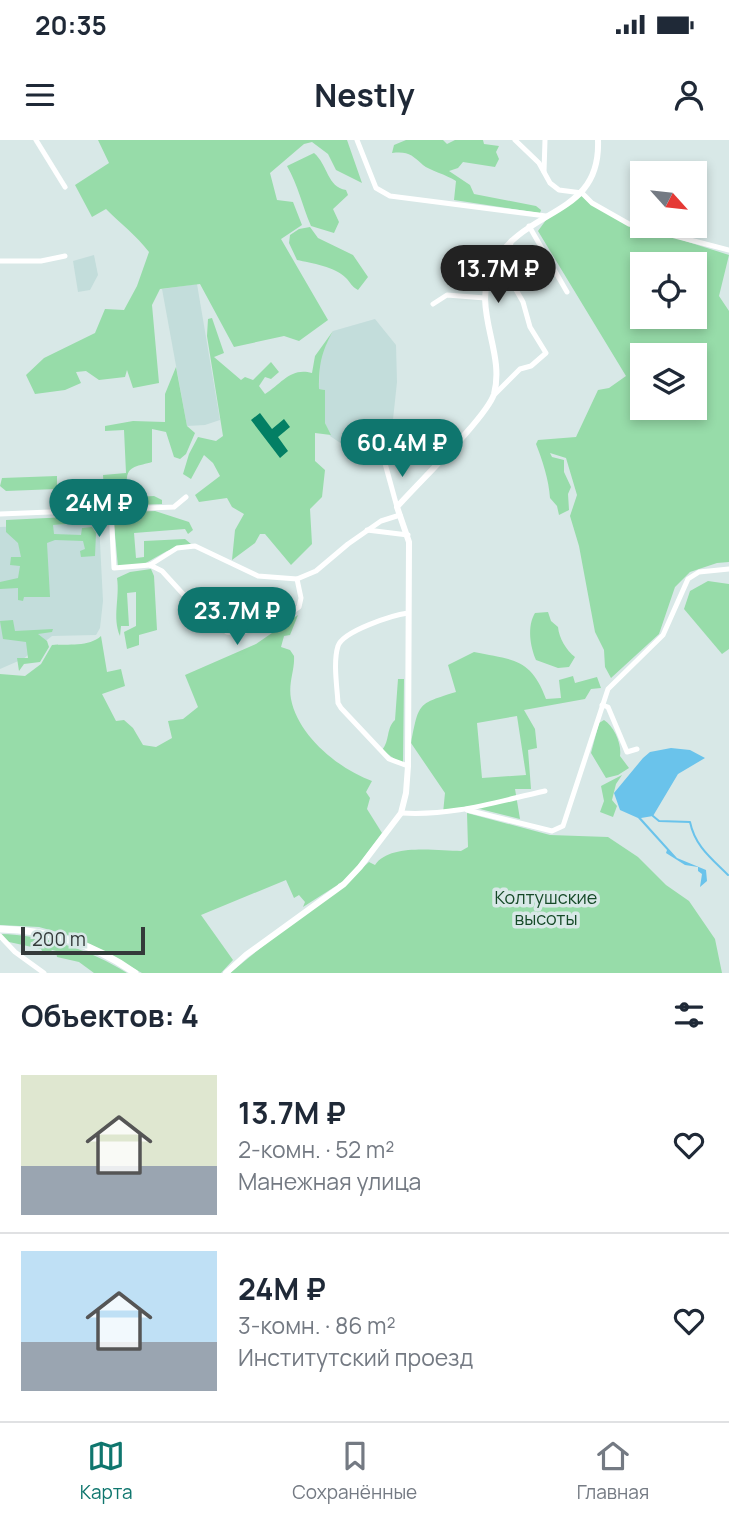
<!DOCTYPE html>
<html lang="ru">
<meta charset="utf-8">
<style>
:root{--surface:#fff;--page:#f2f2f3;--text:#1f2937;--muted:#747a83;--line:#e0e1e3;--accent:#0f766e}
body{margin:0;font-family:Manrope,sans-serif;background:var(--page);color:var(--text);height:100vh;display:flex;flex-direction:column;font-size:26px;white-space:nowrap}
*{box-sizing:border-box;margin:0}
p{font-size:23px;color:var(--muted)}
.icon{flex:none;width:38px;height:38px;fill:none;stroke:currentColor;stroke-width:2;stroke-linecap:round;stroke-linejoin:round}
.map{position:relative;height:833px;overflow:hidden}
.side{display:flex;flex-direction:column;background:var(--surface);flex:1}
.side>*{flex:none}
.needle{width:46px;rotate:117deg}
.tools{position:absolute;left:630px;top:21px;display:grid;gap:14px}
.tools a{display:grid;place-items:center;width:77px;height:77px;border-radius:0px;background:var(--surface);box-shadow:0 4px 10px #0003;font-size:35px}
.scale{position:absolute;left:21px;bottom:18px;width:124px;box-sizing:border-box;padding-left:7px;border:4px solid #343a3a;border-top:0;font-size:19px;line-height:24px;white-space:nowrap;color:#343a3a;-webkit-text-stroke:5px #d8e8e7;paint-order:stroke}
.price{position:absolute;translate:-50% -60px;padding:0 16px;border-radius:24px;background:var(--accent);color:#fff;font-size:23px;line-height:46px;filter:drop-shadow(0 2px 4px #0008)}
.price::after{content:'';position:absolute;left:50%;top:42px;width:21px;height:16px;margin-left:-10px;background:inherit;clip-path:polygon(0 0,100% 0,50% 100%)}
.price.current{background:#222;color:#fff}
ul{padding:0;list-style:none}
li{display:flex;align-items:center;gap:21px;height:175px;padding:0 21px}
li+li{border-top:2px solid var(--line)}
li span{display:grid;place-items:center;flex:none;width:196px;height:140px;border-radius:0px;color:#555}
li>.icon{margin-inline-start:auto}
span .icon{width:84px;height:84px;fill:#fffc;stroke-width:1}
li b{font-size:30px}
h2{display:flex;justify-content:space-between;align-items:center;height:84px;padding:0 21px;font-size:30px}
.status{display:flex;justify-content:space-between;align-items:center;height:49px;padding:0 35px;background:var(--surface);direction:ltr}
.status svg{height:19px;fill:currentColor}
header{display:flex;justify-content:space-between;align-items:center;height:91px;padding:0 21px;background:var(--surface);font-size:32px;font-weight:700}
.tab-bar{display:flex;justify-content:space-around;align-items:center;height:98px;border-top:2px solid var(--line);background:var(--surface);font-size:19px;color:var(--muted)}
.tab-bar a{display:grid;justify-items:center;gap:4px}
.tab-bar .current{color:var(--accent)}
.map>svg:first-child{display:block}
</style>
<div class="status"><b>20:35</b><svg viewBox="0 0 49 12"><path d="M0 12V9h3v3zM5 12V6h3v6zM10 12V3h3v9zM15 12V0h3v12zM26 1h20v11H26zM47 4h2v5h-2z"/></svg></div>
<header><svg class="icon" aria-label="menu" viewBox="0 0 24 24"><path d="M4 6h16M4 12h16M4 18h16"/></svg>Nestly<svg class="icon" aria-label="person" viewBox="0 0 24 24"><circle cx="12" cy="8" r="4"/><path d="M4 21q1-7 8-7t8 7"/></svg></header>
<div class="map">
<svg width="729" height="833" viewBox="0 0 729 833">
<rect width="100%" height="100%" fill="#d8e8e7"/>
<g fill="#c3dddb">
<path d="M 94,115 L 98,135 L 90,150 L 78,152 L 73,121 Z"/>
<path d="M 197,144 L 220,280 L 205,285 L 187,286 L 162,149 Z"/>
<path d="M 375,179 L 396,205 L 397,242 L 389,317 L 357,314 L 330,296 L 325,283 L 325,250 L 319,249 L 320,215 L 333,191 Z"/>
<path d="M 99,383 L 103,461 L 100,488 L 96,495 L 52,496 L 23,519 L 0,529 L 0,387 Z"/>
</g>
<g fill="#97dca9" fill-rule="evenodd">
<path d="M 98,0 L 347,0 L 362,43 L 336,30 L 328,14 L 312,2 L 304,4 L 270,33 L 277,60 L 293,62 L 302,85 L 281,99 L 328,180 L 299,201 L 284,196 L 234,207 L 200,144 L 160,149 L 152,165 L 159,243 L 133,248 L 127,230 L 125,237 L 99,240 L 86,231 L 76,232 L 81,243 L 65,250 L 35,254 L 26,235 L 44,218 L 95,193 L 105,169 L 124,170 L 137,146 L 149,112 C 136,95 121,84 106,69 L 92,77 L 75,45 L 109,23 Z"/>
<path d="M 406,0 L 443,0 L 447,4 L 455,0 L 483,0 L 484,4 L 499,6 L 496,12 L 499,19 L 495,27 L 463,22 L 458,28 L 449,31 L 470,45 L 474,54 L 536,66 L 541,70 L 540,73 L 454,60 L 456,41 C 447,35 429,30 423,25 C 412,15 408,11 392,13 L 394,5 Z"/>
<path d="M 314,13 C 328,25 327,47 346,50 L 348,55 L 333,69 L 339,82 L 334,93 L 311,86 C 302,65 298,45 287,26 Z"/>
<path d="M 582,56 L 619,80 L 729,115 L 719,156 L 729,171 L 729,422 L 717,423 L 690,432 L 675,447 L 659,494 L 611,538 L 605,527 L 604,510 L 595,492 L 579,406 L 570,376 L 577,355 L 566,318 L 550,313 L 552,317 L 564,320 L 564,332 L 571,347 L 568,354 L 569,370 L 559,375 L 557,366 L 550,358 C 549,340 542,319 536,304 L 538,300 L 576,297 L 598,250 L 609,248 L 626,236 L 538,91 L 546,80 ZM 642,124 L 695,124 L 695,177 L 642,177 ZM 642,215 L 695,215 L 695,268 L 642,268 Z"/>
<path d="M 310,87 L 318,98 L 353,115 L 368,137 L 358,150 C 351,146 351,143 346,138 C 336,127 311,123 297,120 L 289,103 L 290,95 L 299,89 Z"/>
<path d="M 212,178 L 224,213 L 214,217 L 241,240 L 245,237 L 253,240 L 271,222 L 279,232 L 271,239 L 265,237 L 259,246 L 265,254 C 282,243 291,227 312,233 L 315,216 L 333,191 C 321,213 319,224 319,249 L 325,250 L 325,283 L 331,295 L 315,293 L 315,321 L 325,330 L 322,357 L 310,369 L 312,404 L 291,425 L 265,394 L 260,394 L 255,403 L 232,420 L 235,390 L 244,374 L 232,367 L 227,358 L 199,362 L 195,355 L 220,336 L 213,323 L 204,315 L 191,339 L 183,334 L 189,314 L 198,297 L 216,301 L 223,296 L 207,196 L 208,179 Z"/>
<path d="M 176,227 L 187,286 L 195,293 L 186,314 L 180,319 L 174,317 L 166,292 L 152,289 L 152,322 C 140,326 126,325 127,341 L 115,344 L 115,358 L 154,356 L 162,360 L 162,364 L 105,366 L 103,335 L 126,333 L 124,290 L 105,291 L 105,286 L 133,281 L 165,282 L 165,254 Z"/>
<path d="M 57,336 L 57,349 L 6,351 L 0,346 L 2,338 Z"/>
<path d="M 155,371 L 189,382 L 193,390 L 188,394 L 185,389 L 134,393 L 136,418 L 144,417 L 144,401 L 185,399 L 191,404 L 167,411 L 144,424 L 118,427 L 113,373 Z"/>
<path d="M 108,375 L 110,381 L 53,385 L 54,394 L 81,395 L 82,388 L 92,387 L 96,393 L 95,416 L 81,417 L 80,411 L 85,409 L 83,401 L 55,400 L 47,403 L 50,457 L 24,457 L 23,461 L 18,460 L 18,448 L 0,449 L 0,442 L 18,438 L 20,426 L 10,425 L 11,417 L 21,417 L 18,403 L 6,392 L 6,380 Z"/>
<path d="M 151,429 L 154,436 L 157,490 L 139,495 L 139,505 L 127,509 L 124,492 L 136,486 L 136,452 L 127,453 L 129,486 L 121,486 L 120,496 C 112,477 120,458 117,438 L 130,432 Z"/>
<path d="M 708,441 L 729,444 L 729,509 L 722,514 L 684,469 L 690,451 Z"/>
<path d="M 548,472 L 551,481 L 558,487 C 559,498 566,510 575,517 L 569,527 L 558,528 L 536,520 C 530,506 527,486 535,473 Z"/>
<path d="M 298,475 L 290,495 L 284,496 L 281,507 L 290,510 L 294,516 C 295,530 288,543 291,559 C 298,596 339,629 372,641 L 366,652 L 370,658 L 367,669 L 382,693 L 346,741 L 338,744 L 338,750 L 369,722 L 375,725 C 390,703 437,711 461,711 L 468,707 L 467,673 L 550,695 L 608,697 L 638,717 L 666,745 L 689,761 L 715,799 L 722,833 L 230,833 L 336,746 L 303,767 L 305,762 L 299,755 L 294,758 L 286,740 L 201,775 L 233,820 L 221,833 L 142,833 L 79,798 L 39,787 L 0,785 L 0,534 L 25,536 L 41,524 L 52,505 C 68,504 89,507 101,496 L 107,532 L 121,529 L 125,546 L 102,554 L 116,581 L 124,580 L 133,588 L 143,605 L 156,607 L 172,598 L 168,581 L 183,579 L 198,567 L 185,535 L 256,504 Z"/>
<path d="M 13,480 L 15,491 L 53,489 L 52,492 L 38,494 L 47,501 L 49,507 L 40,522 L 24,524 L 19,531 L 17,518 L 28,518 L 26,502 L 3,499 L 0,481 Z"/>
<path d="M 474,512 C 513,520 531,518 546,559 L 561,558 L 559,540 L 573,536 L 575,543 L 597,537 L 601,548 L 591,549 L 585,559 L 524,570 L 535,589 L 537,608 L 528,610 L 531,649 L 515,649 L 520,679 L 468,666 L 443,673 L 445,653 L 411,603 C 419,563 417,564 456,552 L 448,525 ZM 517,576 L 526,635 L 482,638 L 477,583 Z"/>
<path d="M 398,539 L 404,539 L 403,625 L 382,610 C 390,601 386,588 395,580 Z"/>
<path d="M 604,580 C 614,586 622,604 620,616 L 629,628 L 618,635 L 606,638 L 591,613 L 599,583 Z"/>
<path d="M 622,635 L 616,644 L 612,660 L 617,666 L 613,677 L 600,672 L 604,661 L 601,646 Z"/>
<path d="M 0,794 C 45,795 89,809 127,833 L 94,833 L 79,822 L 57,817 L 56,811 L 52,810 L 48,815 L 44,815 L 41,809 L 0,800 Z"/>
</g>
<path fill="#6ac3eb" d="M 671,608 L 690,610 L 705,618 L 678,634 L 653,676 L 641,678 L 677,718 L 706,730 L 707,741 L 700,747 L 702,734 L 698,731 L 698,727 L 685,725 L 666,713 L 667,710 L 638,678 L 620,670 L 614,653 L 643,618 L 650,612 Z"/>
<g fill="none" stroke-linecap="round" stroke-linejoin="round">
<path stroke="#6ac3eb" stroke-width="2" d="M 653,676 L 659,681 L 690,682 C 695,706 711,718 728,735"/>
</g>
<path fill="#037f64" d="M 260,273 L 272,289 L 284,279 L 290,287 L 278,297 L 288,311 L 280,318 L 251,280 Z"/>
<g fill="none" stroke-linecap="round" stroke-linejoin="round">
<g stroke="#fff" stroke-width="5">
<path d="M 36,0 L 65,47"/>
<path d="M 357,0 L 376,48 L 390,56 L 546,76"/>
<path d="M 515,0 L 539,23 L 550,43 L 559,50 L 582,53 L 592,63 L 629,84 L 729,110"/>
<path d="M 544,32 L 545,0"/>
<path d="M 529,86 L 567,152"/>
<path d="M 0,121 L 41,121 L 65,116"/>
<path d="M 433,164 L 447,155 L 485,158"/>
<path d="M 494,255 L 520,229 L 531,226 L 546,213 L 530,187 L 523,162 L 515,148 L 509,120 L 511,101"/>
<path d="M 383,316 L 397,367"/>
<path d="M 111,369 L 114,428 L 150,425"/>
<path d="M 0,374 L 174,367 L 186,357"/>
<path d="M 367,390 L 408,395"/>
<path d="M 150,425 L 177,408 L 195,406 L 258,436 L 297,439 L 316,431 L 348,404 L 381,381 L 400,375"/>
<path d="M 150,425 L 162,431 L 194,466 L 227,492 L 238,494 L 286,476 L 299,467 L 301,458 L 297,439"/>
<path d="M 602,565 L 608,567 L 627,612 L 637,609"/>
<path d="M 408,626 L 389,619 L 341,568 L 338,563 C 337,546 333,522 338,506 C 343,491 393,475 408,473"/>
<path d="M 467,670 L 552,691 L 563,686 L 608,549 L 663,495 L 688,439 L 699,432 L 729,429"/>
<path d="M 401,673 C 454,676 495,662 545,651"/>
<path d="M 0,796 L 15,812 L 44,833"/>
</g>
<path stroke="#fff" stroke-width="6" d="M 226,833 L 246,815 L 344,744 L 360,727 L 401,673 L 406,653 L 408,626 L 409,402 L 397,367 C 416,345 487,277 494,254 C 506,210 469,168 494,123 C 527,66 601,77 598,0"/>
<path stroke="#fff" stroke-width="7" d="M 0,789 C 50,790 94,804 135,833"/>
</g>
<g text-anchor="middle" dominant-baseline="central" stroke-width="7" stroke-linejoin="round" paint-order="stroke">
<g font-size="18" fill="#164a28" stroke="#d8e8e7">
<text x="546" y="757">Колтушские<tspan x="546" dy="21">высоты</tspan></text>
</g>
</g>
</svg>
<div class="tools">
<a><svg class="needle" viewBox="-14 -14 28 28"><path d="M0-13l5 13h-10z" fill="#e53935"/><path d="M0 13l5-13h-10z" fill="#747a83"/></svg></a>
<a><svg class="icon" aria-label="locate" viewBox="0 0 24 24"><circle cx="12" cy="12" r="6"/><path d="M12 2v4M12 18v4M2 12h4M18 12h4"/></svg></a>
<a><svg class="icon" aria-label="layers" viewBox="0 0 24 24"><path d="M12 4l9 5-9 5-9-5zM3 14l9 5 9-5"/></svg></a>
</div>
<div class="scale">200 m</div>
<b class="price current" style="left:498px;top:165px">13.7M ₽</b>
<b class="price" style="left:402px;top:339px">60.4M ₽</b>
<b class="price" style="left:99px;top:399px">24M ₽</b>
<b class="price" style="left:237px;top:507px">23.7M ₽</b>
</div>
<section class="side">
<h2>Объектов: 4<svg class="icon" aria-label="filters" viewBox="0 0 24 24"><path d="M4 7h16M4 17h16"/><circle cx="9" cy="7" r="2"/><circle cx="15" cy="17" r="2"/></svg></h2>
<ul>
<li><span style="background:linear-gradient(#dfe7d0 65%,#9aa5b1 0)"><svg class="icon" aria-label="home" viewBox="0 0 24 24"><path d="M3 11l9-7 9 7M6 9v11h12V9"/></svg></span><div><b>13.7M ₽</b><p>2-комн. · 52 m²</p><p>Манежная улица</p></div><svg class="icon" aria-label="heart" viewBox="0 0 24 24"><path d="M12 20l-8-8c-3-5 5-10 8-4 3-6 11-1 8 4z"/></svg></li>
<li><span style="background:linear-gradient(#bfe0f5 65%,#9aa5b1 0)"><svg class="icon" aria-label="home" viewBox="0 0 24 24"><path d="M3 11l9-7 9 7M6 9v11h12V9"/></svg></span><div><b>24M ₽</b><p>3-комн. · 86 m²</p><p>Институтский проезд</p></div><svg class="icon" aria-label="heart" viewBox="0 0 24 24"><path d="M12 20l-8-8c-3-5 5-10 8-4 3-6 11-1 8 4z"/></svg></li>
</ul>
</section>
<nav class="tab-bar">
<a class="current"><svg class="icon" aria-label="map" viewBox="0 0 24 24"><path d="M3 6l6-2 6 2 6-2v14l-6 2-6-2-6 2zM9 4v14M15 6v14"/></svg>Карта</a>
<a><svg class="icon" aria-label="saved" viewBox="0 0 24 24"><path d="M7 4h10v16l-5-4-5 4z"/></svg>Сохранённые</a>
<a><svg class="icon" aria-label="home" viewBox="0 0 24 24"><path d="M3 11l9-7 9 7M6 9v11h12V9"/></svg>Главная</a>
</nav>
